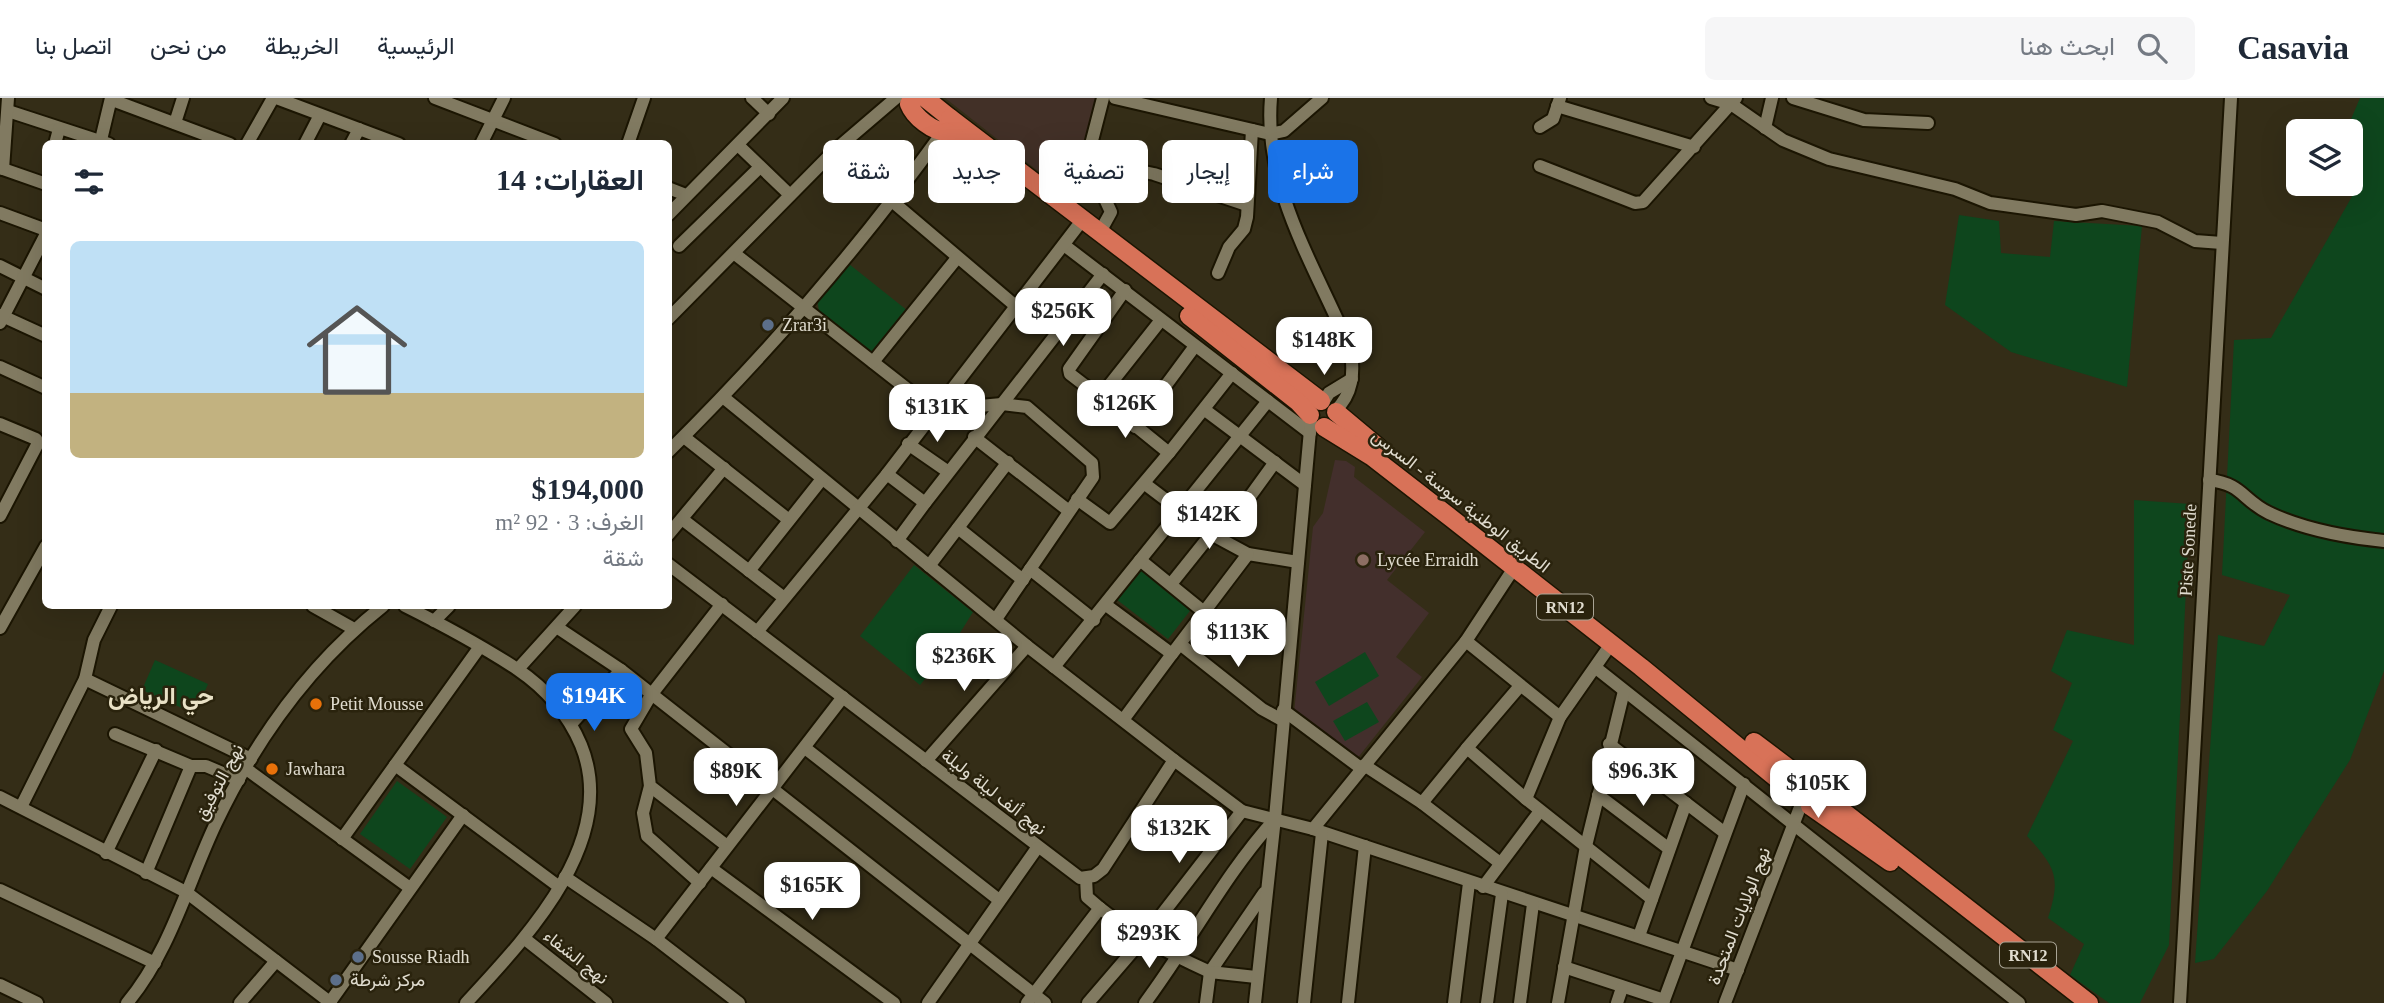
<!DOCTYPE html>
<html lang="ar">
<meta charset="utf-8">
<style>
:root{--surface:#fff;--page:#f6f6f7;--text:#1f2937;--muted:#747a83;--line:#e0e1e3;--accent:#1a73e8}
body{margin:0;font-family:"Times New Roman",Vazirmatn,serif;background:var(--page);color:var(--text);direction:rtl;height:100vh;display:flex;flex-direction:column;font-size:26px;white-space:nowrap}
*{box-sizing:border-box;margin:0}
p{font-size:23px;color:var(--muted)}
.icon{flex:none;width:38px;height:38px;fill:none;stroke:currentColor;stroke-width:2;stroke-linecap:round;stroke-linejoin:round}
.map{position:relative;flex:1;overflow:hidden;direction:ltr}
.side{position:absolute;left:42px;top:42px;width:630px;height:469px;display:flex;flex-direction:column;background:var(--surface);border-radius:10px;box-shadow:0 7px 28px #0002;direction:rtl}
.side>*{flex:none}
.guide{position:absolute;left:693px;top:42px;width:665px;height:63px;direction:rtl;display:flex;gap:14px}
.controls{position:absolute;left:2286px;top:21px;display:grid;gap:14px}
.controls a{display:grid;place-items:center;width:77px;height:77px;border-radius:10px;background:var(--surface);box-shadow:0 7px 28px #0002;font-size:35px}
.price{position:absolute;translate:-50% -60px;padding:0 16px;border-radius:14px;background:#fff;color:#222;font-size:23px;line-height:46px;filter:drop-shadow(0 2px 4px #0008)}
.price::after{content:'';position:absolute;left:50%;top:42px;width:21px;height:16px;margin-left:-10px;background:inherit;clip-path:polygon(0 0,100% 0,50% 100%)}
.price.current{background:var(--accent);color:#fff}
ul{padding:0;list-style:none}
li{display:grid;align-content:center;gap:14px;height:371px;padding:0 28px}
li+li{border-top:2px solid var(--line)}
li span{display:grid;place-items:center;height:217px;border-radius:10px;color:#555}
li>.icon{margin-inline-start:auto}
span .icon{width:126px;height:126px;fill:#fffc;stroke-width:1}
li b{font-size:30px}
h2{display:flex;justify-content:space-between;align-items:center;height:84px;padding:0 28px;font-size:30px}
.tag{padding:0 24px;border-radius:10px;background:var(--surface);box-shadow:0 7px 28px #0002;font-size:24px;line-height:63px}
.tag.current{background:var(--accent);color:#fff}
header{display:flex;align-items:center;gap:42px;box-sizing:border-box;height:98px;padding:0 35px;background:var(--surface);border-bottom:2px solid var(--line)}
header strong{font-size:33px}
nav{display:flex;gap:38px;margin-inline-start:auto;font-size:24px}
.search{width:490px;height:63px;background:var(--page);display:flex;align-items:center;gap:18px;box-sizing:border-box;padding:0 24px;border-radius:10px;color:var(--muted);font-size:26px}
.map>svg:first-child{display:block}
</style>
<header>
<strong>Casavia</strong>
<div class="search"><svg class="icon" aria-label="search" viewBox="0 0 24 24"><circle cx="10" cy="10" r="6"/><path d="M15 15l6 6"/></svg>ابحث هنا</div>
<nav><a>الرئيسية</a><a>الخريطة</a><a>من نحن</a><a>اتصل بنا</a></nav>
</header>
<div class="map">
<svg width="2384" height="905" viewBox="0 0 2384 905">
<rect width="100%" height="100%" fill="#342d17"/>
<path fill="#423027" d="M 945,0 L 1099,0 L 1091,34 L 1061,91 Z"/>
<path fill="#432f2c" d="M 1335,362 L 1346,363 L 1355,369 L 1354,379 L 1425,434 L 1387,482 L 1429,515 L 1396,559 L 1422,579 L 1356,662 L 1294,615 L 1313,429 L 1323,415 Z"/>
<g fill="#0e461d">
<path d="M 2360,0 L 2384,0 L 2384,573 L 2350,662 L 2267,793 L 2214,861 L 2195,865 L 2218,537 L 2264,548 L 2290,497 L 2222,477 L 2234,242 L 2271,240 L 2358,88 L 2350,83 L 2350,33 L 2346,33 Z"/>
<path d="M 1959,117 L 1999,123 L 2001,155 L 2050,159 L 2054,123 L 2142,128 L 2127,289 L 2011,254 L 1945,207 Z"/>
<path d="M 849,166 L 908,213 L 873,258 L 819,213 L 817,201 Z"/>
<path d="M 2134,402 L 2190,406 L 2169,847 L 2140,905 L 2109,905 L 2070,877 L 2084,846 L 2048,820 C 2061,779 2056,770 2027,738 L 2073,643 L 2053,632 L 2072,585 L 2051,573 L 2067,532 L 2134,547 Z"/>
<path d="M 914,467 L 973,514 L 950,551 L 920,587 L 860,538 Z"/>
<path d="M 1141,469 L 1193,509 L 1168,541 L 1116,501 Z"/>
<path d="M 1365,554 L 1379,578 L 1329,608 L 1315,584 Z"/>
<path d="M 155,562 L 208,586 L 195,616 L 142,592 Z"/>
<path d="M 1367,604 L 1379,624 L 1345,643 L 1333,623 Z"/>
<path d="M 397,683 L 447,719 L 410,771 L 360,736 Z"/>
</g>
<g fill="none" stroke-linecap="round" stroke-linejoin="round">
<defs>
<g id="minor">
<path d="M 276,0 L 399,46"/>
<path d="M 435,0 L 555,46"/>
<path d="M 752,0 L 769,16"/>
<path d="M 1115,0 L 1270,36 L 1284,33 L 1322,0"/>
<path d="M 1271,0 C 1263,91 1317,171 1351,253 C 1354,275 1353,296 1335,313"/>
<path d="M 1711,0 L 1731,6 L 1783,42 L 1829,61 L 1955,91 L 1990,105 L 2076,117 L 2102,113 L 2158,124 L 2195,143 L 2222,145"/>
<path d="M 1793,0 L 1864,22 L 1928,25"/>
<path d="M 112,2 L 230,46"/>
<path d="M 1557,8 L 1694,49"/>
<path d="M 8,13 L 109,46"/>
<path d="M 175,25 L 183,0"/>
<path d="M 1540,29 L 1553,21 L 1560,0"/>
<path d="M 1765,30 L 1772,0"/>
<path d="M 55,46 L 59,31"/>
<path d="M 100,46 L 111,0"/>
<path d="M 247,46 L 273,0"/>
<path d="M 305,46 L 320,17"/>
<path d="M 351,46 L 359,31"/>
<path d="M 481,46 L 504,0"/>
<path d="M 628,46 L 644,0"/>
<path d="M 738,47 L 790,97"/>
<path d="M 1087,62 L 1154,76 L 1247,107"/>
<path d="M 1540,68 L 1635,105 L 1643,104 L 1736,0"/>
<path d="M 0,70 L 46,86"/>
<path d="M 3,71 L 8,0"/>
<path d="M 668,90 L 686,97"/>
<path d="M 893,104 L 1018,210"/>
<path d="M 0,115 L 46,132"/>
<path d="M 668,117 L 783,0"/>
<path d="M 1100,134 L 1111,114 L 1087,62 L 1103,0"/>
<path d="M 1064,147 L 1310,335"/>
<path d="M 679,148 L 759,70"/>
<path d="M 735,156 L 934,312 L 1002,306 L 1027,309 L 1092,365 L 1093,379 L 996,521"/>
<path d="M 0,168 L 46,191"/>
<path d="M 1218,175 L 1229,149 L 1244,131 L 1247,119 L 1252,32"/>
<path d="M 0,217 L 46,238"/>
<path d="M 668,221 L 834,53 L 896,0"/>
<path d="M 1161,222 L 1100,299 L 1169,355 L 1232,275"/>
<path d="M 0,225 L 46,136"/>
<path d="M 873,264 L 957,160"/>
<path d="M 0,269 L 46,290"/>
<path d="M 723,299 L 1027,548 L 1174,662"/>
<path d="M 1100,299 L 1070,276 L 1069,271 L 1125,192"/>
<path d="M 1324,303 L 1329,295 L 1352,281"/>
<path d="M 1205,312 L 1305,387"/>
<path d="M 0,326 L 36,341 L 38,345 L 0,418"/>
<path d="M 1135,329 L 1195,248"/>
<path d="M 684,339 L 789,422"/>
<path d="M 974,339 L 1069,413"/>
<path d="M 908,346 L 947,373"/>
<path d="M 668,354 C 769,254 860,149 942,35"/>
<path d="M 887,376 L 925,405 L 1103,176"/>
<path d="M 2209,382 C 2243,386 2242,402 2269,415 C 2305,432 2344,439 2384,443"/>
<path d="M 1145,386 L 1211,436 L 1248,456 L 1298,464"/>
<path d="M 1077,401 L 1110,425 L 1169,355"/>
<path d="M 682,421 L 783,499"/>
<path d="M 958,430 L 1023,482"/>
<path d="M 668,437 L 724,370"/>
<path d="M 1220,440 L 1275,364"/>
<path d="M 897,443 L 925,405"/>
<path d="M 668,466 L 1080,780 L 1094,778 L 1103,771 L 1174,662 L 1242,713 L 1313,731 L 1738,872"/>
<path d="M 929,468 L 1008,364"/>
<path d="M 1030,471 L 1094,522"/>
<path d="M 749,473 L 822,381"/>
<path d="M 1171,486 L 1211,436"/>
<path d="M 722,506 L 651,597 L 631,631 L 646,655 L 650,688 L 727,748"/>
<path d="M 1106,507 L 1172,556 L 1204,514 L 1140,462"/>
<path d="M 313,508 L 354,531"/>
<path d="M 405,508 C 443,527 482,548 517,571 C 545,590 568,616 581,647 C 620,743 526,840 466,905"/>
<path d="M 1204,514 L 1248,456"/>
<path d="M 434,523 L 449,508"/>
<path d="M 0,530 L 46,448"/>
<path d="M 558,530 L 621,572 L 1045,905"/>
<path d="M 757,534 L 887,376 L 1077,129"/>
<path d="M 1466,543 L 1560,619"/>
<path d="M 1180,546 L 1262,611 L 1282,622"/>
<path d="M 1611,546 L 1560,619 L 1526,701 L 1652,801"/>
<path d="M 1054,569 L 1268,303"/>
<path d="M 1596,570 L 2019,905"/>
<path d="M 518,571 L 575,508"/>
<path d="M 85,581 L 251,661"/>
<path d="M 1283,612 L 1362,671"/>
<path d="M 1123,622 L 1172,556"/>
<path d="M 572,625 L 621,572"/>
<path d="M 115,636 L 191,668 L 146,775"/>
<path d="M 1609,646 L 1725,735"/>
<path d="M 805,650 L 999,802"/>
<path d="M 1467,650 L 1520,588"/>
<path d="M 926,663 L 1027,548"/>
<path d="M 395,667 L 558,788"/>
<path d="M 1364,667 L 1422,705 L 1467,650 L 1526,701"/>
<path d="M 191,668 L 206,668 L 239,682"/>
<path d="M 245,670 L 410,790"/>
<path d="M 650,688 L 643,715 L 647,738 L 700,785"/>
<path d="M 1598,697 L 1668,750"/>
<path d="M 0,699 L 186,794 L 331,905"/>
<path d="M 1422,705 L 1500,765"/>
<path d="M 21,709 L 85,581 L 94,542 L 111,508"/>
<path d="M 1313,731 L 1466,543 L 1514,470"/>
<path d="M 342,741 L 479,550"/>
<path d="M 106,755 L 156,652"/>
<path d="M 711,770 L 894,905"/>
<path d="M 565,779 L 656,841 L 739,905"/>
<path d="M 1086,780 L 1087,799 C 1123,832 1166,854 1210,874 L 1264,795"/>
<path d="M 1483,789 L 1540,713"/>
<path d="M 0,792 L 155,865"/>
<path d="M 1639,838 L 1686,705"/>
<path d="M 525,841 L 606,905"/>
<path d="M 656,841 L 843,599"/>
<path d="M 1564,869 L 1664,902"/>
<path d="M 0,887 L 37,905"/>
<path d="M 330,904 L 463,717"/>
<path d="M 127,905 C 170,854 188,784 216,725 C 256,641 311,565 383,508"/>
<path d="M 240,905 L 276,863"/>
<path d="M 928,905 L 1037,750"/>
<path d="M 1027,905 L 1100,810"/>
<path d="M 1088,905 L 1143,841 L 1242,713"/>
<path d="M 1145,905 C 1190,845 1224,777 1275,721"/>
<path d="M 1206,905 L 1210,874 L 1256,879"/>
<path d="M 1255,905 L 1275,720 L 1311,321"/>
<path d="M 1304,905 L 1322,735"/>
<path d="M 1348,905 L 1365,748"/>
<path d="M 1454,905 L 1469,785"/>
<path d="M 1487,905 L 1502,796"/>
<path d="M 1520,905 L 1533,806"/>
<path d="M 1558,905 L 1586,748 L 1624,593"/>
<path d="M 1617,905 L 1622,890"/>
<path d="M 1663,905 L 1744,686"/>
<path d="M 1725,905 L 1802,704"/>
<path d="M 2180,905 L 2231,0"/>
</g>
<g id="highway">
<path d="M 912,0 L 909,6 C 914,19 933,34 947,34 L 951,28 L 950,20 L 925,0"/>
<path d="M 950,20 L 1321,303"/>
<path d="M 947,34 L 1002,71"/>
<path d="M 1189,218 L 1298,304 L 1310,317"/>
<path d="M 1336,314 L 1379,350"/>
<path d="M 1324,329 L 1371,358 L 1451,420 L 1641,569 L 1798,698"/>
<path d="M 1754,644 L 1807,684"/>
<path d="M 1822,697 L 2089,905"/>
<path d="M 1810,708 L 1890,764"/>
</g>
</defs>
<use href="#minor" stroke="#1b1502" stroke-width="16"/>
<use href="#highway" stroke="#1b1502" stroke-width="21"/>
<use href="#minor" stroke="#817a61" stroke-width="12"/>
<use href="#highway" stroke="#d87258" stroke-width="18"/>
</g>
<g fill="#5c6f8a" stroke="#2a230d" stroke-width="2.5">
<circle cx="768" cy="227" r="7"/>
<circle cx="358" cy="859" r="7"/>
<circle cx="336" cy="882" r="7"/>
</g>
<circle fill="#8d6e63" stroke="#2a230d" stroke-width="2.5" cx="1363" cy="462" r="7"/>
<g fill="#e8710a" stroke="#2a230d" stroke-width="2.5">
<circle cx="316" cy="606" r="7"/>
<circle cx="272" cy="671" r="7"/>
</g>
<g text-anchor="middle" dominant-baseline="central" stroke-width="5" stroke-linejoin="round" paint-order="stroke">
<g fill="#2a230d" stroke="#a9a495" stroke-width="2">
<rect x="1537" y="496.5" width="56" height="25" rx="5"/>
<rect x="2000" y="844.5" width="56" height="25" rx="5"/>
</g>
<g font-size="16" font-weight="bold" fill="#e0dccf">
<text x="1565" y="509">RN12</text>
<text x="2028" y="857">RN12</text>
</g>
<g font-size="18" fill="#e0dccf" stroke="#2a230d" text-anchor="start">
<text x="782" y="227">Zrar3i</text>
<text x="1377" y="462">Lycée Erraidh</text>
<text x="330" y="606">Petit Mousse</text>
<text x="286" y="671">Jawhara</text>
<text x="372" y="859">Sousse Riadh</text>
<text x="350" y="882">مركز شرطة</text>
</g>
<g font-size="18" fill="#e0dccf" stroke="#2a230d">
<text transform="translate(1461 403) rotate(38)">الطريق الوطنية سوسة - السرس</text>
<text transform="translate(2188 452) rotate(-87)">Piste Sonede</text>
<text transform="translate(219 684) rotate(-62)">نهج التوفيق</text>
<text transform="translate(994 694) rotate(38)">نهج ألف ليلة وليلة</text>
<text transform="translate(1739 818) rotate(-69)">نهج الولايات المتحدة</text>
<text transform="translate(576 859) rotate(38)">نهج الشفاء</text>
</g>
<g font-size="24" font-weight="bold" fill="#e9e1c6" stroke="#2a230d">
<text x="161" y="598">حي الرياض</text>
</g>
</g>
</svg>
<div class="controls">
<a><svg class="icon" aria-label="layers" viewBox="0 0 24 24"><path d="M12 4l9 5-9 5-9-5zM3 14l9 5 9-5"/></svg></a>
</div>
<b class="price" style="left:1063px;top:250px">$256K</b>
<b class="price" style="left:1324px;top:279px">$148K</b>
<b class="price" style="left:1125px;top:342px">$126K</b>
<b class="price" style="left:937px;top:346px">$131K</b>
<b class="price" style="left:1209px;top:453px">$142K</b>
<b class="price" style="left:1238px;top:571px">$113K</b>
<b class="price" style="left:964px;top:595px">$236K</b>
<b class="price current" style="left:594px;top:635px">$194K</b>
<b class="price" style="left:736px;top:710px">$89K</b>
<b class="price" style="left:1643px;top:710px">$96.3K</b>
<b class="price" style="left:1818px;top:722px">$105K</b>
<b class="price" style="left:1179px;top:767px">$132K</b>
<b class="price" style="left:812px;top:824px">$165K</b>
<b class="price" style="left:1149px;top:872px">$293K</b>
<div class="guide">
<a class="tag current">شراء</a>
<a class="tag">إيجار</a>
<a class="tag">تصفية</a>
<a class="tag">جديد</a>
<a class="tag">شقة</a>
</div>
<section class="side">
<h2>العقارات: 14<svg class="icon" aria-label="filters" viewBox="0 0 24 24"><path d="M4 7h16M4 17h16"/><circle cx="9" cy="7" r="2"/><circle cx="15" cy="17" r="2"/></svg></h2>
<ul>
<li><span style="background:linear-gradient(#bfe0f5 70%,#c2b280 0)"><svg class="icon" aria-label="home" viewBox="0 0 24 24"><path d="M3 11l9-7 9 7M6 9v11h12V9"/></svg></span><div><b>$194,000</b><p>الغرف: 3 · 92 m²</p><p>شقة</p></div></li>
</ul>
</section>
</div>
